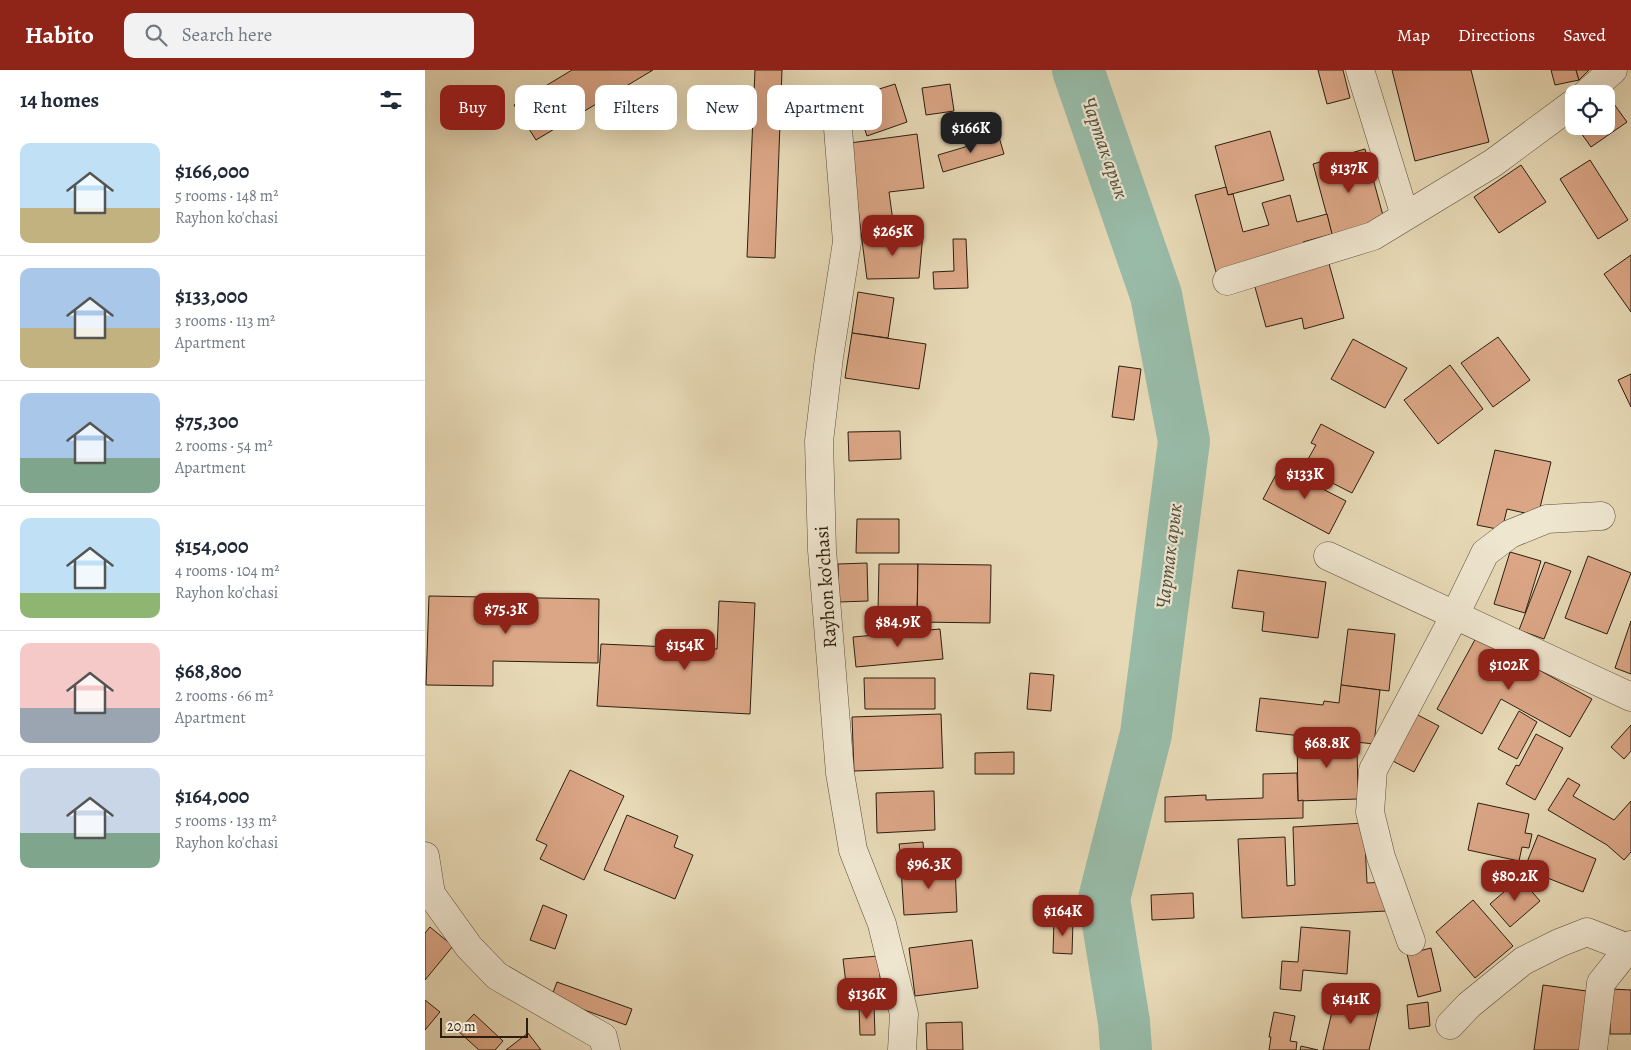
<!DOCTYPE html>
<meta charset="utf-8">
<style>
:root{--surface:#fff;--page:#f2f2f3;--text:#1f2937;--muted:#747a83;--line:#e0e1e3;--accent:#8f2418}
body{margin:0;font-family:Alegreya,serif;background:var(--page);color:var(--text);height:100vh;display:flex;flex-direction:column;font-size:19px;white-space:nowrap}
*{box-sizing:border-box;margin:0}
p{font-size:16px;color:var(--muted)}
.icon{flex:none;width:28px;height:28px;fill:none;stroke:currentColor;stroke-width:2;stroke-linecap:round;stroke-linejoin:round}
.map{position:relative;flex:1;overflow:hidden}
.side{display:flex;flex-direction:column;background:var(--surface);width:425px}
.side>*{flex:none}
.top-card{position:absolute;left:15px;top:15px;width:475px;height:45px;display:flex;gap:10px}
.buttons{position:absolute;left:1140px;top:15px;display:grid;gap:10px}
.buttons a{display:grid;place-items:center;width:50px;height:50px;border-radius:10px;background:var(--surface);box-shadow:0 5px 20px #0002;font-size:25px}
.scale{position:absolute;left:15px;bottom:12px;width:88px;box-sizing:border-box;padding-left:5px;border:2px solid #2b1e0f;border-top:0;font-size:14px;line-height:18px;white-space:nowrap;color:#2b1e0f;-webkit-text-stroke:4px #efe6d0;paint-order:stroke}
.price{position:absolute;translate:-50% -42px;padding:0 11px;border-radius:10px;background:var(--accent);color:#fff;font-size:16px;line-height:32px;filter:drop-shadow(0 1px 2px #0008)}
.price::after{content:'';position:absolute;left:50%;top:30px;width:15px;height:11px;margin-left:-8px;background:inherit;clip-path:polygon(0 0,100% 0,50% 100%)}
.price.current{background:#222;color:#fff}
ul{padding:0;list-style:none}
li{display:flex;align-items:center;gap:15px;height:125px;padding:0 20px}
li+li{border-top:1px solid var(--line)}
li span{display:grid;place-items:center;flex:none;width:140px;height:100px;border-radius:10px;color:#555}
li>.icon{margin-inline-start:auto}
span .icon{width:60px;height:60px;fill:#fffc;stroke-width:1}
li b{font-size:21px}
h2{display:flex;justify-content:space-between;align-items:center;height:60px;padding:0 20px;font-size:21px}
.chip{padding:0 18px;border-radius:10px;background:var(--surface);box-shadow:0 5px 20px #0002;font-size:18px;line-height:45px}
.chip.current{background:var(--accent);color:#fff}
header{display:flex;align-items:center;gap:30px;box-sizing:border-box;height:70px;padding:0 25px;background:var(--accent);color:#fff}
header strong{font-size:24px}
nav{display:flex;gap:28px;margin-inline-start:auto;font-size:18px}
.search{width:350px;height:45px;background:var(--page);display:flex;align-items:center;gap:12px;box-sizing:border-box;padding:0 18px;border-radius:10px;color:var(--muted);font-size:19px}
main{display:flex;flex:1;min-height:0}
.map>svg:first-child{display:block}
</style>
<header>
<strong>Habito</strong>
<div class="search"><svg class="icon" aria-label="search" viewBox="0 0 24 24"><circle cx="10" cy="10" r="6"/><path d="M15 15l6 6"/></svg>Search here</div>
<nav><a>Map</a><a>Directions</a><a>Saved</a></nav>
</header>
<main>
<section class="side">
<h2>14 homes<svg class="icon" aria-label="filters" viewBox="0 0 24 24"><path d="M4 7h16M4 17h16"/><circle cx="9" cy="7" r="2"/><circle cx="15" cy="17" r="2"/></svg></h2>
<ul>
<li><span style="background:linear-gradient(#bfe0f5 65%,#c2b280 0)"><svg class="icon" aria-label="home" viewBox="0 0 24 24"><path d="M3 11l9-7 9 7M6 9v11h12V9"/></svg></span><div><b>$166,000</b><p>5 rooms · 148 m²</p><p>Rayhon ko'chasi</p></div></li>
<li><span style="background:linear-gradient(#a9c7e8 60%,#c2b280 0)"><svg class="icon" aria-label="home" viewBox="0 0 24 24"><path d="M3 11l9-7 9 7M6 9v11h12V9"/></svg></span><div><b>$133,000</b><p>3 rooms · 113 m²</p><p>Apartment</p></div></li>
<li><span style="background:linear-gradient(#a9c7e8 65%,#7fa58c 0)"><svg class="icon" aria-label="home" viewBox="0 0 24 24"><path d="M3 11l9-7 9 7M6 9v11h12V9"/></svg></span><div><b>$75,300</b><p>2 rooms · 54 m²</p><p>Apartment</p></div></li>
<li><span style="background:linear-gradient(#bfe0f5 75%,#8fb573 0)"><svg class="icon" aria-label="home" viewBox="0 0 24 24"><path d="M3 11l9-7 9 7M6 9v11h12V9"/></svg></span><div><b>$154,000</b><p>4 rooms · 104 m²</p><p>Rayhon ko'chasi</p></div></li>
<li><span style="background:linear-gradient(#f6c9c9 65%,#9aa5b1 0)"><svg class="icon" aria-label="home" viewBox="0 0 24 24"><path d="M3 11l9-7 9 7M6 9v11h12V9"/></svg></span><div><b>$68,800</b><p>2 rooms · 66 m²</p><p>Apartment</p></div></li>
<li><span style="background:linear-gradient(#c9d6e8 65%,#7fa58c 0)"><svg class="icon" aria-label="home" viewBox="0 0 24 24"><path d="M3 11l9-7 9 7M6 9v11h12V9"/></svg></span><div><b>$164,000</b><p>5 rooms · 133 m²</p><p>Rayhon ko'chasi</p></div></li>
</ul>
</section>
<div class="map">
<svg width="1206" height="980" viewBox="0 0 1206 980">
<rect width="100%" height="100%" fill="#e7d9b6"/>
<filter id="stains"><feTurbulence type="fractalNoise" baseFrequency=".004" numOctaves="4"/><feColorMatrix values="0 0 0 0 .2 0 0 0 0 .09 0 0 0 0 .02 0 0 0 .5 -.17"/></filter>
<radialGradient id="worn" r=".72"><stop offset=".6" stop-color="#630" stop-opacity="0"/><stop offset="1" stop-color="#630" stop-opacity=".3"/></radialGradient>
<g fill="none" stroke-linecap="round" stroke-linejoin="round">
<path stroke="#98bba8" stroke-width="52" d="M 653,0 L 731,225 L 759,371 L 721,664 L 679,829 L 699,952 L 701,980"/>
</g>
<g fill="#dba686" stroke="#2b1e0f">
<path d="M 147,0 L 228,0 L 111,70 L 89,35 Z"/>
<path d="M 330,0 L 357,0 L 350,188 L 322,187 Z"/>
<path d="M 893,0 L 918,0 L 925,28 L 902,34 Z"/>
<path d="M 967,0 L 1046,0 L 1064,72 L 990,91 Z"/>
<path d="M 1126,0 L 1151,0 L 1154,10 L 1130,15 Z"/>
<path d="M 1151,0 L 1164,0 L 1154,10 Z"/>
<path d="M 470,14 L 482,52 L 442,66 L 429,27 Z"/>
<path d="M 525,14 L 529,41 L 501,45 L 497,18 Z"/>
<path d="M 1178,19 L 1202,52 L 1166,77 L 1151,56 L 1181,56 L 1181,24 Z"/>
<path d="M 845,61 L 859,110 L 803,125 L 790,76 Z"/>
<path d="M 492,64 L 499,118 L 464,122 L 470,166 L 437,170 L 425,73 Z"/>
<path d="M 574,67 L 579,84 L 518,102 L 513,85 Z"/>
<path d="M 940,79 L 960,153 L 908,168 L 888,94 Z"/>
<path d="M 1165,90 L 1203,150 L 1173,169 L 1135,109 Z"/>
<path d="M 1096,95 L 1121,132 L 1074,163 L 1049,127 Z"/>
<path d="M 801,117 L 803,125 L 808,124 L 818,162 L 844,155 L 837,133 L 865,125 L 872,152 L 902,144 L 907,164 L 878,172 L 880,178 L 791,202 L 770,125 Z"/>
<path d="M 498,164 L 494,208 L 442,209 L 437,170 L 470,166 Z"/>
<path d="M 528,169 L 541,169 L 543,218 L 509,219 L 508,202 L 529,201 Z"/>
<path d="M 1206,185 L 1206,242 L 1179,204 Z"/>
<path d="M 903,190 L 919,248 L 879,259 L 877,248 L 841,257 L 828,210 Z"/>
<path d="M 433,222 L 469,228 L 463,268 L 427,263 Z"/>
<path d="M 427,263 L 501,274 L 494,319 L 420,308 Z"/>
<path d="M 1073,267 L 1105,310 L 1068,337 L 1036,293 Z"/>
<path d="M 928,269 L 982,298 L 960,338 L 906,309 Z"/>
<path d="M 1025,295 L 1058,339 L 1013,374 L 979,330 Z"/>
<path d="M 694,296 L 716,299 L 709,350 L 687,347 Z"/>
<path d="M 1206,304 L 1206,337 L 1193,310 Z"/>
<path d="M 896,354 L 949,382 L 927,423 L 878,398 L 891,375 L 886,373 Z"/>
<path d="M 475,361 L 476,389 L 424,391 L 423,362 Z"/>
<path d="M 1070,380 L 1126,392 L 1113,446 L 1082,439 L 1077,460 L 1052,455 Z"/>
<path d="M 855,397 L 921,431 L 904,464 L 838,429 Z"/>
<path d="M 432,449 L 474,449 L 474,483 L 431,483 Z"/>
<path d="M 1085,482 L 1116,491 L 1100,543 L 1069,534 Z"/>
<path d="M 1163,486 L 1206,503 L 1182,564 L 1140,548 Z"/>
<path d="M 1120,492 L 1146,501 L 1119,569 L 1094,560 Z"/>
<path d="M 442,493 L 443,531 L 414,532 L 413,494 Z"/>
<path d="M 454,494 L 493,494 L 492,543 L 453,542 Z"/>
<path d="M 493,494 L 566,495 L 565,553 L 492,552 Z"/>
<path d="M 813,500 L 901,512 L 893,568 L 837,561 L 839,542 L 807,538 Z"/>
<path d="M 4,526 L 174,529 L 173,593 L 68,591 L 68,616 L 1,615 Z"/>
<path d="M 294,531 L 330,533 L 325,644 L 172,636 L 176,574 L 292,579 Z"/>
<path d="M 1206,551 L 1206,604 L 1190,598 Z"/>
<path d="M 515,559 L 518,589 L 431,597 L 428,567 Z"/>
<path d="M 923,559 L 970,564 L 964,621 L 916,615 Z"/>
<path d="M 1052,566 L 1167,629 L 1145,667 L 1076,629 L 1057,664 L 1012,639 Z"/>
<path d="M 605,603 L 629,605 L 626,641 L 602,639 Z"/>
<path d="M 439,608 L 510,608 L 510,639 L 440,639 Z"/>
<path d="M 916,615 L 955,620 L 949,674 L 831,661 L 835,628 L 898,635 L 899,631 L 914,633 Z"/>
<path d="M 1094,641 L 1112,652 L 1092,689 L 1073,679 Z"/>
<path d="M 989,643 L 1014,656 L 989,702 L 964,689 Z"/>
<path d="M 516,644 L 518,698 L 429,701 L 427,647 Z"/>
<path d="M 1206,655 L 1206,681 L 1199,689 L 1186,677 Z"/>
<path d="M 1111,664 L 1138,678 L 1110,730 L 1081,714 L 1091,695 L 1094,696 Z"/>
<path d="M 872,666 L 932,672 L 933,729 L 873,731 Z"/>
<path d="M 589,682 L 589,704 L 550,704 L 550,683 Z"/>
<path d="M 145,700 L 199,726 L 159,810 L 115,789 L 122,775 L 111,770 Z"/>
<path d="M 872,703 L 873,731 L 878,730 L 878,748 L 740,752 L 740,727 L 781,725 L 781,730 L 838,728 L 838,704 Z"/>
<path d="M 1143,708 L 1155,715 L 1148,726 L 1189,750 L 1206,731 L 1206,782 L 1199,790 L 1182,775 L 1123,740 Z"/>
<path d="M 509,721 L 510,760 L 452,763 L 451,723 Z"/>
<path d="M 1053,733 L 1104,744 L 1100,763 L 1107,764 L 1104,778 L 1097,777 L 1094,791 L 1043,780 Z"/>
<path d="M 202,745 L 253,766 L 249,777 L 268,785 L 250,829 L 179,800 Z"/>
<path d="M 939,753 L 942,813 L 961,812 L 962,841 L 817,848 L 813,769 L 860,767 L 862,816 L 870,815 L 868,757 Z"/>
<path d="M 1113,765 L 1171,789 L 1158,822 L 1120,807 L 1117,816 L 1096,807 Z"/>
<path d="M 498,772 L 499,786 L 476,788 L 474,774 Z"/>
<path d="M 530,796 L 532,842 L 479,845 L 476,799 Z"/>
<path d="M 1095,808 L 1115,831 L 1085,857 L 1065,834 Z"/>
<path d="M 768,823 L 769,848 L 727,850 L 726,825 Z"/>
<path d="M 1048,830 L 1088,876 L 1050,908 L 1011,862 Z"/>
<path d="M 118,835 L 142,845 L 130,879 L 105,870 Z"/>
<path d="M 629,850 L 648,851 L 647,884 L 628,883 Z"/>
<path d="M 5,857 L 28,876 L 0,910 L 0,863 Z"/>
<path d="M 876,857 L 925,861 L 922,904 L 878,900 L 876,921 L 855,919 L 857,891 L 873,892 Z"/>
<path d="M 547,870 L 553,918 L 490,926 L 484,878 Z"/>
<path d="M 1006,878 L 1016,921 L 993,927 L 982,884 Z"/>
<path d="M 453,886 L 457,927 L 423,930 L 418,889 Z"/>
<path d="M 132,912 L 207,939 L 201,955 L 126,928 Z"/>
<path d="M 1118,915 L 1169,922 L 1161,980 L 1109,980 Z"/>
<path d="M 1186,919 L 1206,920 L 1206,964 L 1185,964 Z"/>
<path d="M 911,925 L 955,935 L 944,980 L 898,980 Z"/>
<path d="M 0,930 L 15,942 L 0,960 Z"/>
<path d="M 1003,932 L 1005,956 L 984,959 L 982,935 Z"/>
<path d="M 434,935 L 449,935 L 450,965 L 435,965 Z"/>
<path d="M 849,942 L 870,946 L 865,971 L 872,972 L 871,980 L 844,980 L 846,967 L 844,967 Z"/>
<path d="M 49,944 L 78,971 L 70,980 L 54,980 L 33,961 Z"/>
<path d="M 537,952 L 538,980 L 502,980 L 501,953 Z"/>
<path d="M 103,963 L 116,980 L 81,980 Z"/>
<path d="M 876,976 L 893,980 L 875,980 Z"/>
</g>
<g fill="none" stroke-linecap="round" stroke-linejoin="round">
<defs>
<g id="minor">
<path d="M 935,0 L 980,146"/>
<path d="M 1161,24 L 1188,0"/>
<path d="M 412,46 L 422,172 L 404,287 L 394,371 L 397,480 L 415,703 L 428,780 L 457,854 L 479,944 L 477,980"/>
<path d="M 802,211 L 948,166 L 1068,93 L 1149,33"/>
<path d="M 903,486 L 1206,627"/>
<path d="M 0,786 L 6,824 L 44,877 L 72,906 L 178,967 L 181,980"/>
<path d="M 986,871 L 956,787 L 945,742 L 948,700 L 1030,545 L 1060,483 L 1085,464 L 1122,449 L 1176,446"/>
<path d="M 1025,955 L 1044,935 L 1098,891 L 1134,873 L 1162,862 L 1203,878"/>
<path d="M 1168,980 L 1176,913 L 1206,875"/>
</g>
</defs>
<use href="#minor" stroke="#5a4d39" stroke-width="29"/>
<use href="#minor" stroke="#efe6d0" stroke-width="28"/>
</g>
<g text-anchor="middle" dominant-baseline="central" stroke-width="4.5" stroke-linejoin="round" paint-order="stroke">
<g font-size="19" fill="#2b1e0f" stroke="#efe6d0">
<text transform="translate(401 517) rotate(-94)">Rayhon ko'chasi</text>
</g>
<g font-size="20" font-style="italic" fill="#4c4d3d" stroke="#efe6d0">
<text transform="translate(680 78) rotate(71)">Чартак арык</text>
<text transform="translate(744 486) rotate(-83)">Чартак арык</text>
</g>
</g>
<rect width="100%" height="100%" filter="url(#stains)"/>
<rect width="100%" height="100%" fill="url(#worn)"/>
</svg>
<div class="buttons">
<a><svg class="icon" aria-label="locate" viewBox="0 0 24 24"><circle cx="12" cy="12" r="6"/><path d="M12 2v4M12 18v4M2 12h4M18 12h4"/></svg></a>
</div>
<div class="scale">20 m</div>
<b class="price current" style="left:546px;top:84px">$166K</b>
<b class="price" style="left:924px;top:124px">$137K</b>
<b class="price" style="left:468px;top:187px">$265K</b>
<b class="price" style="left:880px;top:430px">$133K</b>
<b class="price" style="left:81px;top:565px">$75.3K</b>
<b class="price" style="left:473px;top:578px">$84.9K</b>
<b class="price" style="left:260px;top:601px">$154K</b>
<b class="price" style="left:1084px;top:621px">$102K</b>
<b class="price" style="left:902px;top:699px">$68.8K</b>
<b class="price" style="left:504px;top:820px">$96.3K</b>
<b class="price" style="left:1090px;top:832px">$80.2K</b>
<b class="price" style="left:638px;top:867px">$164K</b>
<b class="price" style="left:442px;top:950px">$136K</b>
<b class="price" style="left:926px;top:955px">$141K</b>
<div class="top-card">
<a class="chip current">Buy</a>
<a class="chip">Rent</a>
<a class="chip">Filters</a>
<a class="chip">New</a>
<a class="chip">Apartment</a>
</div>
</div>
</main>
